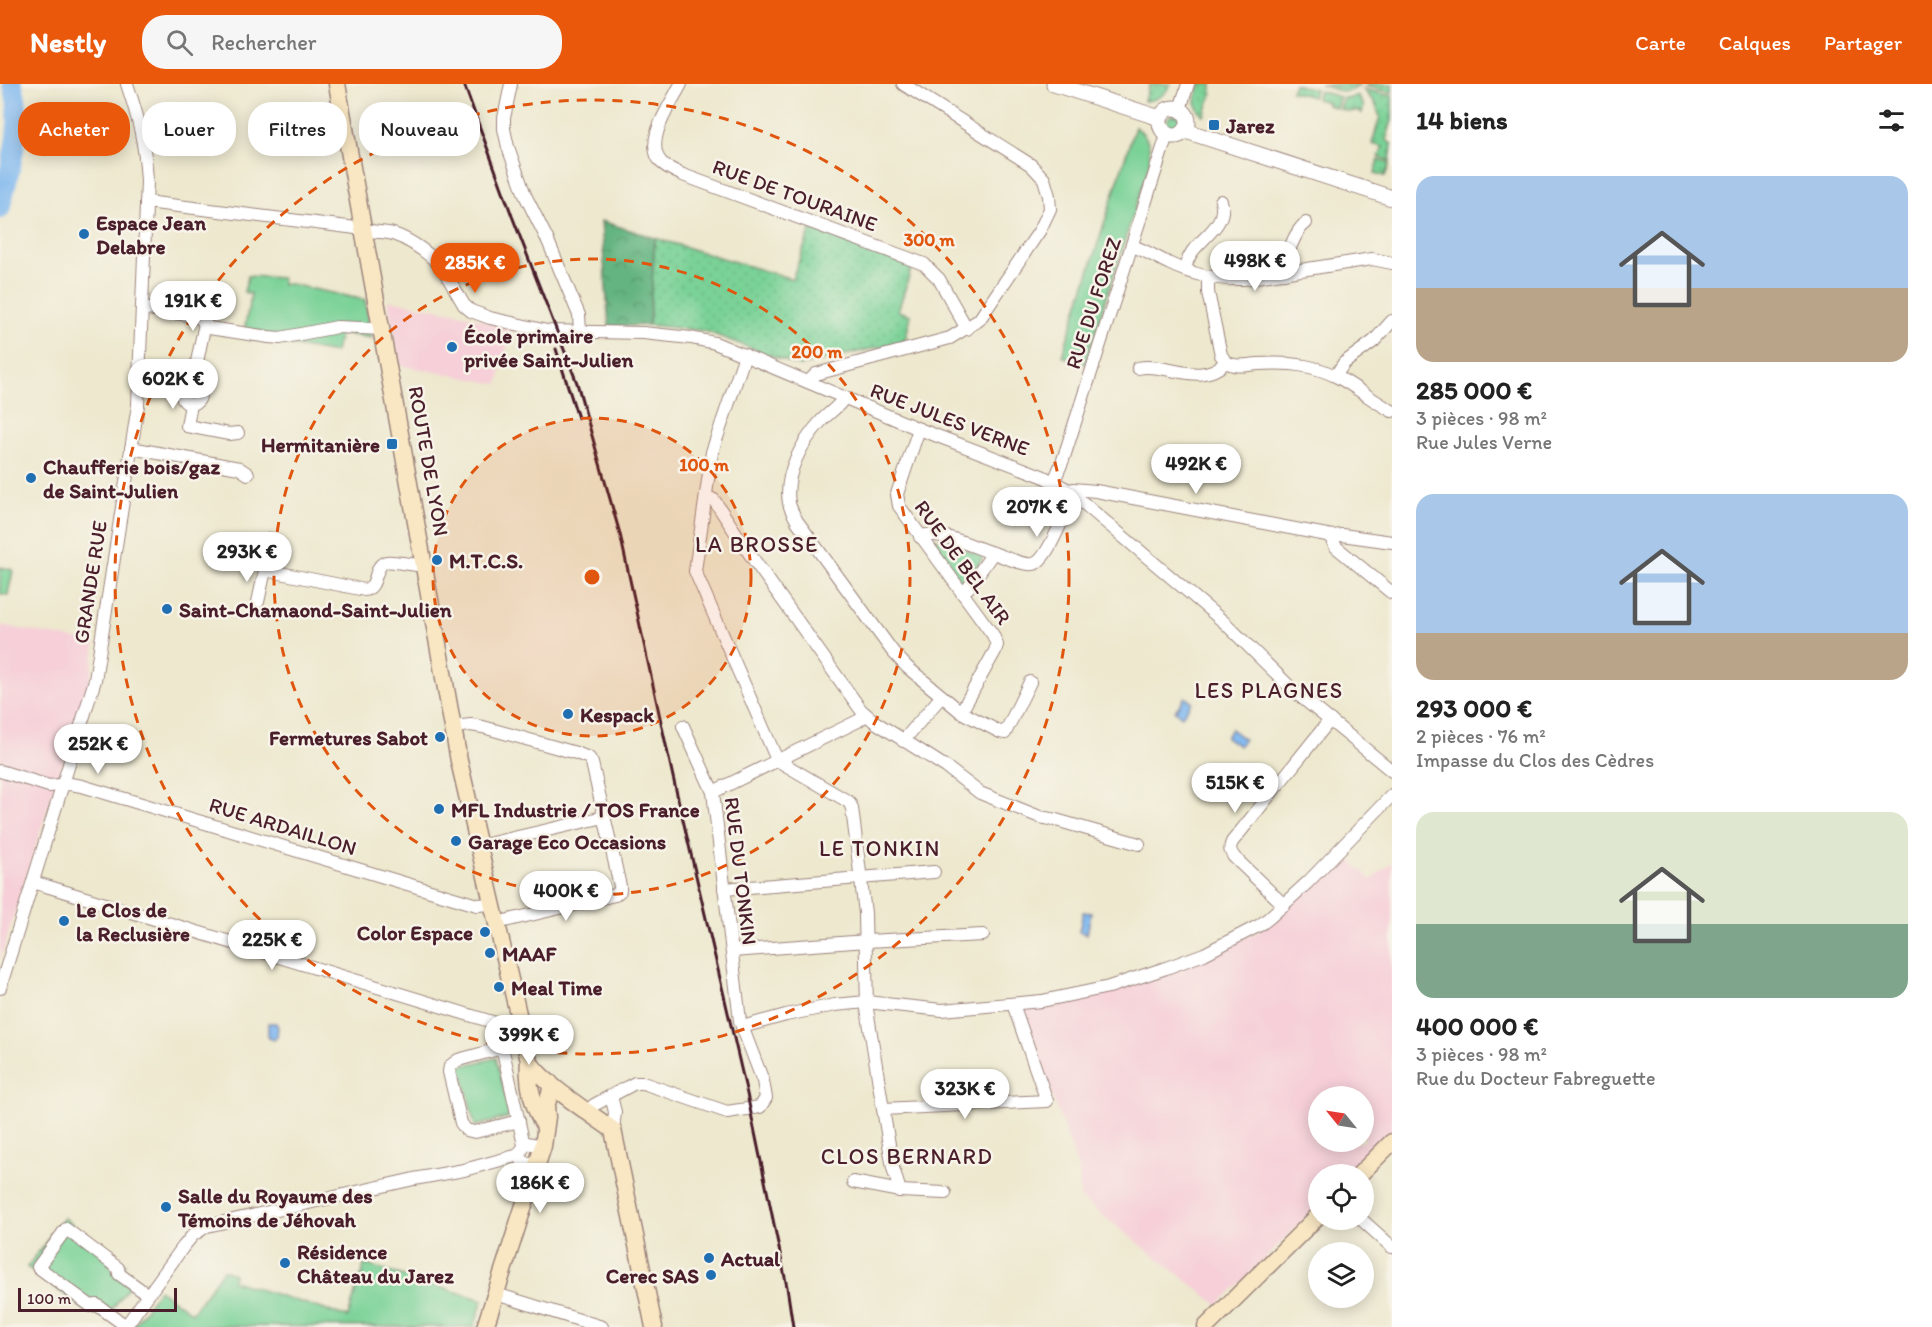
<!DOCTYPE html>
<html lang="fr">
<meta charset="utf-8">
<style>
:root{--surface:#fff;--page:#f6f6f6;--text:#222;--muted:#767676;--accent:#ea580c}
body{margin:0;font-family:Itim,sans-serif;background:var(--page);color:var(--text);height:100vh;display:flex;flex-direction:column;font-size:22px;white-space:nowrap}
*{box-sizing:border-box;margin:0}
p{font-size:20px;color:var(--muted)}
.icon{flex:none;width:33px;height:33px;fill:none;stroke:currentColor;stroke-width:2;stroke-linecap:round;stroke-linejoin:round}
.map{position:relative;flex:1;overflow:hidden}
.details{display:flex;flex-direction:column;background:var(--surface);width:540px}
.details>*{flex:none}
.guide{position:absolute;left:18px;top:18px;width:570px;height:54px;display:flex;gap:12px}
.needle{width:39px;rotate:300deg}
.tools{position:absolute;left:1308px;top:1002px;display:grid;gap:12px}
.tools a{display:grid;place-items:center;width:66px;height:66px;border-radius:50%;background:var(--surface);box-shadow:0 3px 15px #0003;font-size:30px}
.scale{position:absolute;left:18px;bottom:15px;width:159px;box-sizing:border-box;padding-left:6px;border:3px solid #4a1f2b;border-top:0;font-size:16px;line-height:21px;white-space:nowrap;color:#4a1f2b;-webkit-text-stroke:4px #f7f3e8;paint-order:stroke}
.price{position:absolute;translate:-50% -51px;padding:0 14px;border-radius:21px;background:#fff;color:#222;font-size:20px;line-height:39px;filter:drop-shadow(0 2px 3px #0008)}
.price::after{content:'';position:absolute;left:50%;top:36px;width:18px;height:14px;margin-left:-9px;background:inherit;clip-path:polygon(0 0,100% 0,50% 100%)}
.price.on{background:var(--accent);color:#fff}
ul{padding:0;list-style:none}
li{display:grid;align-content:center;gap:12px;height:318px;padding:0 24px}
li span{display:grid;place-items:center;height:186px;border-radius:18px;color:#555}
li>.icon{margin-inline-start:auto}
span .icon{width:108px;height:108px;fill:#fffc;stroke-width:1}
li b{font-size:26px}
h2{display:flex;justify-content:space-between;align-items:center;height:72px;padding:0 24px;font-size:26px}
.tag{padding:0 21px;border-radius:24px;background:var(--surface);box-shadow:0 3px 15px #0003;font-size:21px;line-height:54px}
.tag.on{background:var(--accent);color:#fff}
header{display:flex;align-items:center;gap:36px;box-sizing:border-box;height:84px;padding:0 30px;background:var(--accent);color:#fff}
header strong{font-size:28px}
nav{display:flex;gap:33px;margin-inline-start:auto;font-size:21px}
.search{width:420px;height:54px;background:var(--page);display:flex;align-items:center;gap:15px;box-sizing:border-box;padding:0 21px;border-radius:24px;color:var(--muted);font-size:22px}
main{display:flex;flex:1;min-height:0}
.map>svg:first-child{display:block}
</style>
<header>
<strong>Nestly</strong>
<div class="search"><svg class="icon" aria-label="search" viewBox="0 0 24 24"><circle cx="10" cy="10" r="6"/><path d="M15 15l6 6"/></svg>Rechercher</div>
<nav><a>Carte</a><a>Calques</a><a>Partager</a></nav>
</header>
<main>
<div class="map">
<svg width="1392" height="1243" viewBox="0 0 1392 1243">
<defs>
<pattern id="grass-dots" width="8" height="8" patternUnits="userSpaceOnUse" patternTransform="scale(1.5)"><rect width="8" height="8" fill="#7ad297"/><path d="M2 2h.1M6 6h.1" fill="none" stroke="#6bb482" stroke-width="1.8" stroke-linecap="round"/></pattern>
<pattern id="forest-crowns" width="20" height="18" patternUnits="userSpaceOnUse" patternTransform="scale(1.5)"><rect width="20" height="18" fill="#63b480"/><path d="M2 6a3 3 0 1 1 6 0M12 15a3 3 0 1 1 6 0" fill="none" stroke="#549269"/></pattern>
</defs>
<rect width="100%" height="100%" fill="#f7f3e8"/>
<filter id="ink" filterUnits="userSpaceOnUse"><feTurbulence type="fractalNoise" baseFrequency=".0167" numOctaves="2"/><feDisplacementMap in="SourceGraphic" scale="12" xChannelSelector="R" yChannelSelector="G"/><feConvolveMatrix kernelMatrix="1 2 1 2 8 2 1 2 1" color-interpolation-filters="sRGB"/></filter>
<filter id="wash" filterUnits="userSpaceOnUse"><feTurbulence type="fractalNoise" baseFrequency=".008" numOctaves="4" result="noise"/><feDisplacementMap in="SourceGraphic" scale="24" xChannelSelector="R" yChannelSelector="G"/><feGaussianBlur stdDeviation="1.35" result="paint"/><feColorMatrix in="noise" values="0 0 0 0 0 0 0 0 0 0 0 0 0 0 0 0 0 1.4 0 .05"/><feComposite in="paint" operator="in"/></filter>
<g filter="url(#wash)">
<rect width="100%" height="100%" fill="#ede8ce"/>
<g fill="#f6cfd8" fill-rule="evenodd">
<path d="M 388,216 L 463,230 L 511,245 L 498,300 L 399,281 Z"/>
<path d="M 0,541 L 95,559 L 91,596 L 50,716 L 0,876 Z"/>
<path d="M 1344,769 L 1371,796 L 1392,778 L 1392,1048 L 1349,1090 L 1318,1090 L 1318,1121 L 1218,1221 L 1080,1114 L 1079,1086 L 1020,923 L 1103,908 L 1256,849 ZM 1318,1012 L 1364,1012 L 1364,1058 L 1318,1058 Z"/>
</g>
<g fill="url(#grass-dots)" stroke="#627861" stroke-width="1.5">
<path d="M 1150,0 L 1171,0 C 1165,11 1157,17 1144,17 Z"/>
<path d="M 1200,0 L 1212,0 L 1212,9 L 1204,32 C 1192,23 1196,12 1200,0 Z"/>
<path d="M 1294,0 L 1315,5 L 1313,13 L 1291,7 Z"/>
<path d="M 1360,0 C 1348,14 1335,5 1320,1 Z"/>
<path d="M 1366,0 L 1392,0 L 1392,9 L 1365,2 Z"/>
<path d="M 1363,5 L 1392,12 L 1392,36 L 1386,56 L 1392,60 L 1390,77 L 1379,73 L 1383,63 L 1372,60 L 1380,33 L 1375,19 Z"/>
<path d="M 1319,7 L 1340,13 L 1336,24 L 1327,21 L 1327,18 L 1316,15 Z"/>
<path d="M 1357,11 L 1364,22 L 1362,29 L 1352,26 L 1351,28 L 1340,25 L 1343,14 L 1351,14 Z"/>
<circle cx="1174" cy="38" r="7"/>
<path d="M 1379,76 L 1390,79 L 1385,92 L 1375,89 Z"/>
<path d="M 811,145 L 912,183 L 898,227 L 911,231 L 905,257 L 799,282 L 705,247 L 649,241 L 655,154 L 792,195 Z"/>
</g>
<path fill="url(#forest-crowns)" stroke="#566a56" stroke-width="1.5" d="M 601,137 L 655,154 L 649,241 L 609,243 Z"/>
<g fill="#7ad297" stroke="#627861" stroke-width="1.5">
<path d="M 1135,43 C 1150,52 1151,65 1149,81 L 1085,280 L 1062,272 Z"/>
<path d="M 248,192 L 282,194 L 282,200 L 290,200 L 365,216 L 372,254 L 340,249 L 335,269 L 243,253 L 251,210 L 244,208 Z"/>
<path d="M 937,455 L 981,471 L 982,475 L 965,499 L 962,499 L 933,460 Z"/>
<path d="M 0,483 L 13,486 L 8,511 L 0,510 Z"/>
<path d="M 496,974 L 510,1033 L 475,1042 L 461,982 Z"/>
<path d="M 64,1134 L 126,1180 L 123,1184 L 135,1194 L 105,1235 L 92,1225 L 89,1229 L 27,1183 Z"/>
<path d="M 364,1180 L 483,1216 L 474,1243 L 133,1242 L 159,1206 L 192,1229 L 223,1186 L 234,1190 L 233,1197 L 348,1233 L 360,1192 L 362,1192 Z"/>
</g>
<g fill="#7fb8ef" stroke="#646c8d" stroke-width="1.5">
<path d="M 1185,613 L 1192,618 L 1182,632 L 1175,627 Z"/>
<path d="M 1231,645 L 1244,655 L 1239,662 L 1226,653 Z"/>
<path d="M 1083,828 L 1091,829 L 1087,850 L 1079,848 Z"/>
<path d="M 268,939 L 276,939 L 278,943 L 277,953 L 274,956 L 268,954 Z"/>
</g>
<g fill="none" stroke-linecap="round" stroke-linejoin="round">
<path stroke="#7fb8ef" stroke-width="20" d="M 0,125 C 9,89 26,35 12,0"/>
</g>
</g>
<g filter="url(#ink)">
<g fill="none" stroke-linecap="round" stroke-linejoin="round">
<defs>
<g id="minor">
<path d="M 511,0 L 504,34 L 504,45 L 508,63 L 525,111 L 548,157 L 579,231 L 580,247"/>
<path d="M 681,0 C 671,20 642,59 662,79 C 668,84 676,88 683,91 L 924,180 L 939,195 L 967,245"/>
<path d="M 1180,25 L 1188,0"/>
<path d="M 146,118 L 364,145 C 373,149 383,147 393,150 C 411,156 429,170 442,183 L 464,221 L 471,227 L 490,234 L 547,247 L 643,249 L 691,254 L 715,259 L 919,345 L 1042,392 L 1065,404 L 1075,412 L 1225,539 L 1294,607 L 1392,687"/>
<path d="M 1132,162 C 1145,166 1157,174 1170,180 C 1193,191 1217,196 1243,195 L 1372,175 L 1392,179"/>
<path d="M 1185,186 C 1186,180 1188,174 1192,168 C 1203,153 1228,139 1221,117"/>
<path d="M 1284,189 C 1284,176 1295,146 1306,139"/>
<path d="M 1208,194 L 1208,208 L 1221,271 L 1226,278 C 1237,284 1246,281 1258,280 C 1274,279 1290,279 1305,282 C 1343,289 1360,310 1392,327"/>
<path d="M 142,224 L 195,232 L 200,234 L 209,244 L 269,253 L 280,254 L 337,243 L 382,245"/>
<path d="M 745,271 L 712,368 L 695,487 L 777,676 L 849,718 L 852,724 L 865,829 L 867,925 L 883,1025 L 1047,1017 L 1013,920"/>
<path d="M 1138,284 C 1168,278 1199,304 1226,278"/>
<path d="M 1336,291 L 1344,279 L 1374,257 L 1392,237"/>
<path d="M 808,298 L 816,290 L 950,254 L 979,236 L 1040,146 L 1050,125 L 1049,112 L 1044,95 L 1031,81 L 903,0"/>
<path d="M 192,302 L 205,239"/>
<circle cx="191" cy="311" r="9"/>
<path d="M 844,314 C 839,323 828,329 821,337 C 802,358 784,390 789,419 C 790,425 794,431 797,437 L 893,568 L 907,583 L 961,628 L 1000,648 L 1005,649 L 1030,598"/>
<path d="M 191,320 L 187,342 L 229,350 L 238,349"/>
<path d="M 919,345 L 897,410 L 899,422 L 993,551 L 997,561 L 995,567 L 961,628"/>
<path d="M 131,364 L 239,384 L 248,390"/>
<path d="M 1054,397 L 1063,376 L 1167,51"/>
<path d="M 1070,408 L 1073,405 L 1096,407 L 1332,452 L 1342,451 L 1392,458"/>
<path d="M 706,412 L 714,416 L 749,469 L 861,626 L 875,638 L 946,683 L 980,709 L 1040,733 L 1056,736 L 1139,760"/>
<path d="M 1332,452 L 1332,456 L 1336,463 L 1392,509"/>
<path d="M 920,453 C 935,444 976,464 993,469 L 969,503 L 962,509"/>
<path d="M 271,455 L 265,486 L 365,506 C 379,503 373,481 386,478 C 393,476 413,482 424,481"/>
<path d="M 993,469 C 1003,472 1024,482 1033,480 C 1047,478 1064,430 1071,417"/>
<path d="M 258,518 L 265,486"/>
<path d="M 453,643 L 471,641 L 483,643 L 576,669 L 589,674 L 592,679 L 620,802 L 620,807 L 615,811 L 496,839"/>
<path d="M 903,657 L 941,613"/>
<path d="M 0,687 L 49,702 L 70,700 L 82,702 L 477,821 L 492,820"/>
<path d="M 713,708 L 858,637 L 866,631"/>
<path d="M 479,762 L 604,733"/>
<path d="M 33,798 L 522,947"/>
<path d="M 724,805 L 934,788"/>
<path d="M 1284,821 L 1234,773 C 1230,767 1229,765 1232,758 L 1330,636"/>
<path d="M 732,867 L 867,857 L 983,851"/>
<path d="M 0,904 L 95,596 L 138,321 L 147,97 C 145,59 139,36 127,0"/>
<path d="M 497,940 L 524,1061"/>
<path d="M 742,943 L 786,931 L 835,921 L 866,918 L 942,926 L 1042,917 L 1109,903 L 1166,884 L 1204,870 L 1260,841 L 1269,834 L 1308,798 L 1392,711"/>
<path d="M 502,964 L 458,976 L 450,982 L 449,988 L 461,1039 L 466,1046 L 475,1048 L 519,1037"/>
<path d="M 611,1012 L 615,1028 L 613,1046"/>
<path d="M 883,1025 L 893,1084 L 900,1107 L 945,1109"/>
<path d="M 587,1027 L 594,1021 L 635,999 L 643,999 L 727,1028 L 760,1023 L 766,1014 L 763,997 L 740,937 L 713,708 L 683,642"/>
<path d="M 538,1083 L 522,1077 L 520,1068 L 527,1059 L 543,1062"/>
<path d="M 853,1098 L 900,1107"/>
<path d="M 1362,1136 L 1392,1163"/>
<path d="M 496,1210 L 602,1243"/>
<path d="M 126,1242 L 97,1221 L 91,1222 L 38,1183 L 66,1145 L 118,1184 L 119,1190 L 148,1211"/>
<path d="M 125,1243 L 183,1163 L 193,1151 L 207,1142 L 414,1095 L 464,1086 L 519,1071"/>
</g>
<g id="tertiary">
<path d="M 1054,0 L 1160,34"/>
<circle cx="1174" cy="38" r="14"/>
<path d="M 1186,47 L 1392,114"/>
</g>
<g id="secondary">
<path d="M 337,0 L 459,677 L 529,977 C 527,1001 533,1023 545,1043"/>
<path d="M 529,977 C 542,999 591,1030 613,1046 L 654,1243"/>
<path d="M 1360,1090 L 1392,1058"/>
<path d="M 485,1243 L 543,1062 L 547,1033 L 546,1023 L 551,1006 L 550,999"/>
<path d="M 1206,1243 L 1318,1132"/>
</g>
</defs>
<use href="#minor" stroke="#9c847c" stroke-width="14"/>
<use href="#tertiary" stroke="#9c847c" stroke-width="17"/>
<use href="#secondary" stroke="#9c847c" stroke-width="19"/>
<use href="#minor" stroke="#fff" stroke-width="12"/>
<use href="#tertiary" stroke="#fff" stroke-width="15"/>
<use href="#secondary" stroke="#f9e7c3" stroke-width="16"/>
<g stroke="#4a1f2b" stroke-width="3">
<path d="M 464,0 L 512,132 L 577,299 L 620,450 L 673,693 L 747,1010 L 787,1203 L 793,1243"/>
<path d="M 556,265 L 578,334"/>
</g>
</g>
</g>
<circle cx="592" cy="493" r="159" fill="#e0560e" fill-opacity=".12"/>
<g fill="none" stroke="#e0560e" stroke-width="3" stroke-dasharray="10 8">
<circle cx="592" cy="493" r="159"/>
<circle cx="592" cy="493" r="318"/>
<circle cx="592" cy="493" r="477"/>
</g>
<g fill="#1f6fb2" stroke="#f7f3e8" stroke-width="2">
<rect x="1208" y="35" width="12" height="12" rx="3"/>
<circle cx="84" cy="150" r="6"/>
<circle cx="452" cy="263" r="6"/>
<rect x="386" y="354" width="12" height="12" rx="3"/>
<circle cx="31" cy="394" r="6"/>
<circle cx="437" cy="476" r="6"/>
<circle cx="167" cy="525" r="6"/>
<circle cx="568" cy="630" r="6"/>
<circle cx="440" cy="653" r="6"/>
<circle cx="439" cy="725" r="6"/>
<circle cx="456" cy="757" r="6"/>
<circle cx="64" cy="837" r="6"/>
<circle cx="485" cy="848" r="6"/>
<circle cx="490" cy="869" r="6"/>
<circle cx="499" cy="903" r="6"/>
<circle cx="166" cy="1123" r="6"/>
<circle cx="709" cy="1174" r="6"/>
<circle cx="285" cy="1179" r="6"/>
<circle cx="711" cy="1191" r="6"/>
</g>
<g text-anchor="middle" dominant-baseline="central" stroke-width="5" stroke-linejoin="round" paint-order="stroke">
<g font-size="21" font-weight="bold" fill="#4a1f2b" stroke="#f7f3e8" text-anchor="start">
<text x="1226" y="41">Jarez</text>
<text x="96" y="138">Espace Jean<tspan x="96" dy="24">Delabre</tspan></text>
<text x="464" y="251">École primaire<tspan x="464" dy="24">privée Saint-Julien</tspan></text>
<text x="380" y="360" text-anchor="end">Hermitanière</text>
<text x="43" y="382">Chaufferie bois/gaz<tspan x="43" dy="24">de Saint-Julien</tspan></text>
<text x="449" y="476">M.T.C.S.</text>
<text x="179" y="525">Saint-Chamaond-Saint-Julien</text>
<text x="580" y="630">Kespack</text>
<text x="428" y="653" text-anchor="end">Fermetures Sabot</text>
<text x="451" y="725">MFL Industrie / TOS France</text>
<text x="468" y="757">Garage Eco Occasions</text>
<text x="76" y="825">Le Clos de<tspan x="76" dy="24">la Reclusière</tspan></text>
<text x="473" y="848" text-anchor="end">Color Espace</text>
<text x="502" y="869">MAAF</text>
<text x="511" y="903">Meal Time</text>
<text x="178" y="1111">Salle du Royaume des<tspan x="178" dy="24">Témoins de Jéhovah</tspan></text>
<text x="297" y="1167">Résidence<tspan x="297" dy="24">Château du Jarez</tspan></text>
<text x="721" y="1174">Actual</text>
<text x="699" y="1191" text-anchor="end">Cerec SAS</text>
</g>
<g font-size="21" fill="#4a1f2b" stroke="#f7f3e8">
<text transform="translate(795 111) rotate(20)">RUE DE TOURAINE</text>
<text transform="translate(1093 219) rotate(-72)">RUE DU FOREZ</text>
<text transform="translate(950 335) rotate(21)">RUE JULES VERNE</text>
<text transform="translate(429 377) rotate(80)">ROUTE DE LYON</text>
<text transform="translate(963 478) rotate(54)">RUE DE BEL AIR</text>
<text transform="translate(90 498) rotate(-81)">GRANDE RUE</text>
<text transform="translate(283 742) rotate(17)">RUE ARDAILLON</text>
<text transform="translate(741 787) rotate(83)">RUE DU TONKIN</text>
</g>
<g font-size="22" letter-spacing="1.5" fill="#4a1f2b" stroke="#f7f3e8">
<text x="757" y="460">LA BROSSE</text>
<text x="1269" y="606">LES PLAGNES</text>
<text x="880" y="764">LE TONKIN</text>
<text x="907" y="1072">CLOS BERNARD</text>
</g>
</g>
<circle cx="592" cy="493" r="9" fill="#e0560e" stroke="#f7f3e8" stroke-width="3"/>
<g font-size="18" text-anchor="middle" font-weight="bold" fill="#e0560e" stroke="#f7f3e8" stroke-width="5" stroke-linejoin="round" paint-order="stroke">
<text x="929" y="162">300 m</text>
<text x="817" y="274">200 m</text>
<text x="704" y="387">100 m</text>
</g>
</svg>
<div class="tools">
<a><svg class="needle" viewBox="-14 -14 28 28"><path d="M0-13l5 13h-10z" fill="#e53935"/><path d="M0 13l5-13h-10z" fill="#767676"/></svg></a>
<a><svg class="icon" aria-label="locate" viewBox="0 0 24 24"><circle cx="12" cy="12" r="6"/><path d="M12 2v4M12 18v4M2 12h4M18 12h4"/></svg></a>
<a><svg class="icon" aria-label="layers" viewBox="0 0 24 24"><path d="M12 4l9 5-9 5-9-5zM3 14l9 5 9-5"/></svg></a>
</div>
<div class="scale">100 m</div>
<b class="price" style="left:1255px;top:208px">498K €</b>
<b class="price on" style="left:475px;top:210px">285K €</b>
<b class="price" style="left:193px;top:248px">191K €</b>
<b class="price" style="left:173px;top:326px">602K €</b>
<b class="price" style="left:1196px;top:411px">492K €</b>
<b class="price" style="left:1037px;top:454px">207K €</b>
<b class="price" style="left:247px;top:499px">293K €</b>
<b class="price" style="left:98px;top:691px">252K €</b>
<b class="price" style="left:1235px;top:730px">515K €</b>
<b class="price" style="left:566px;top:838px">400K €</b>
<b class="price" style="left:272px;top:887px">225K €</b>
<b class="price" style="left:529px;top:982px">399K €</b>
<b class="price" style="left:965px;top:1036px">323K €</b>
<b class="price" style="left:540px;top:1130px">186K €</b>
<div class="guide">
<a class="tag on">Acheter</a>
<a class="tag">Louer</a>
<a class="tag">Filtres</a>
<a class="tag">Nouveau</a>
</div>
</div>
<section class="details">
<h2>14 biens<svg class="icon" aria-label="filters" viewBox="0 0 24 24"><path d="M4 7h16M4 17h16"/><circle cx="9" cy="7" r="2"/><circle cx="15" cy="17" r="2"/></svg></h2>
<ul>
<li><span style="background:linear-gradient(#a9c7e8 60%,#b9a48a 0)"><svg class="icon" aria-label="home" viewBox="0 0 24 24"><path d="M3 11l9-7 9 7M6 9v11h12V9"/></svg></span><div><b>285 000 €</b><p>3 pièces · 98 m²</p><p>Rue Jules Verne</p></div></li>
<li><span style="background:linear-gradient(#a9c7e8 75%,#b9a48a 0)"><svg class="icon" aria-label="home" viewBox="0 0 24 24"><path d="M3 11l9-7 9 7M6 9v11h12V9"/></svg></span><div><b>293 000 €</b><p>2 pièces · 76 m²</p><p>Impasse du Clos des Cèdres</p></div></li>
<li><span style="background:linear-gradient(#dfe7d0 60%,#7fa58c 0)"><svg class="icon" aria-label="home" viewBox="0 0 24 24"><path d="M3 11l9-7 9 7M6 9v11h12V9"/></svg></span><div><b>400 000 €</b><p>3 pièces · 98 m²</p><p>Rue du Docteur Fabreguette</p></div></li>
</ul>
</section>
</main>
